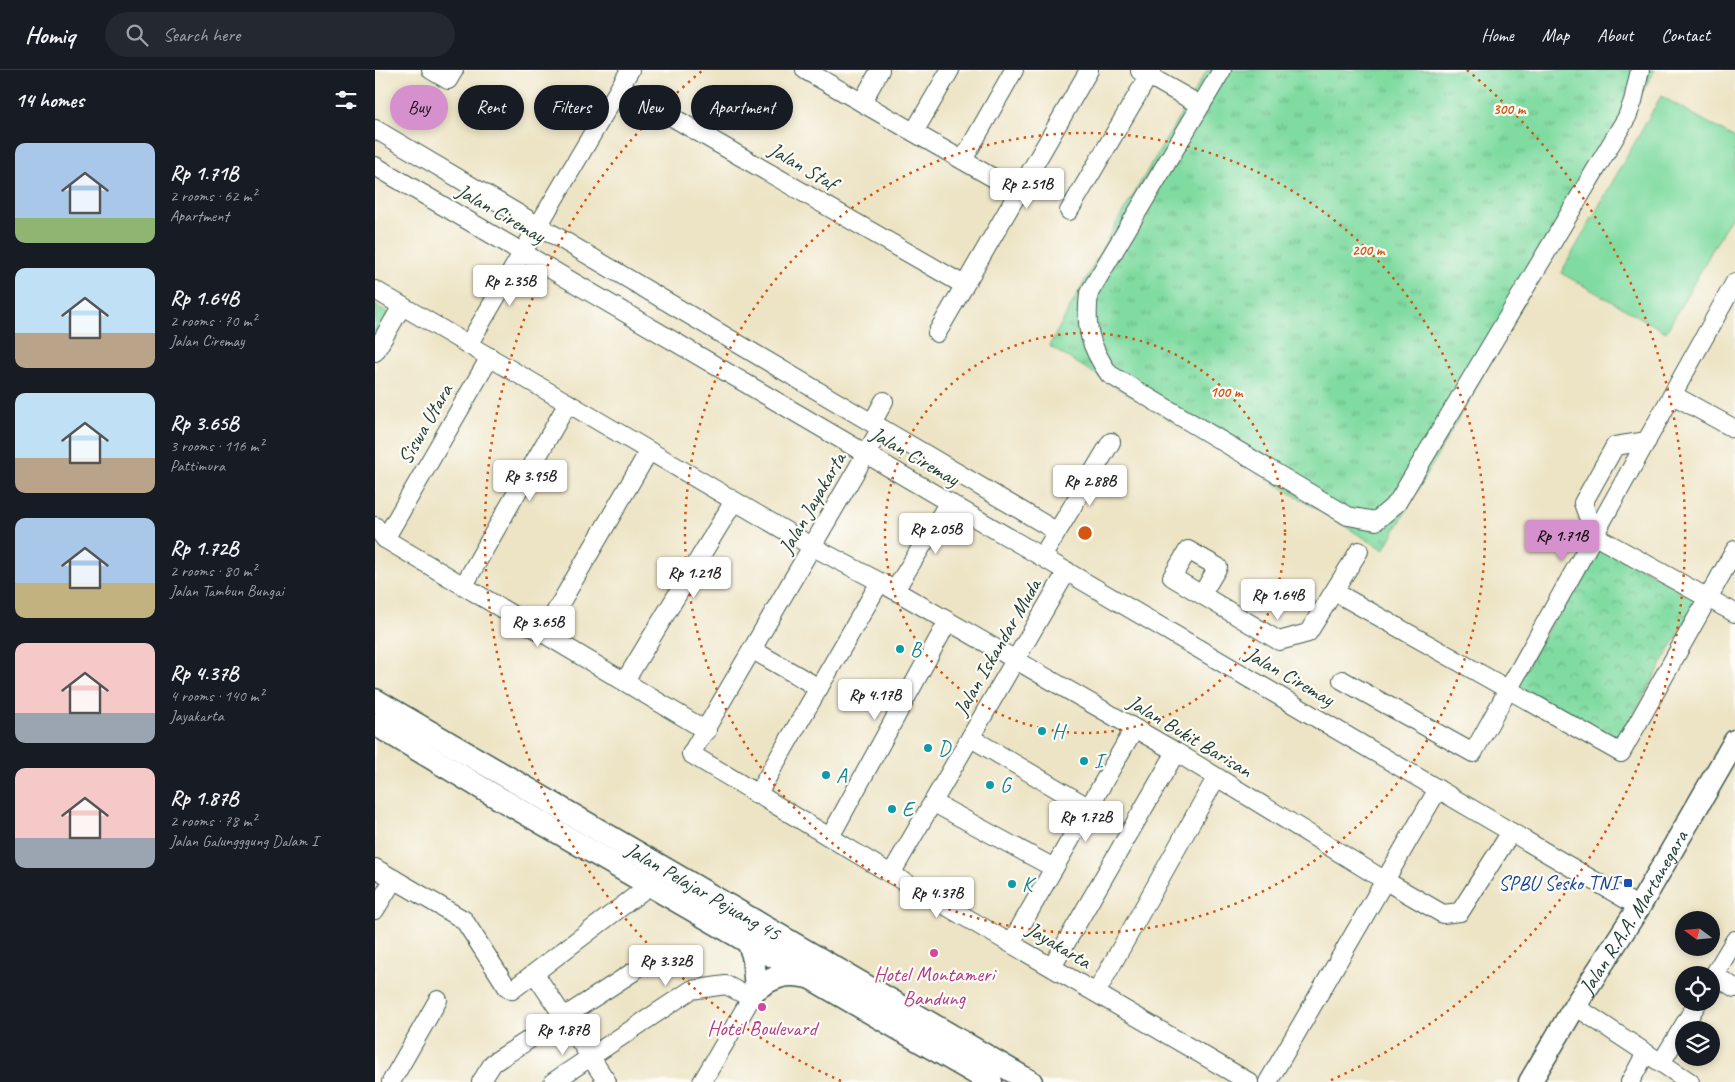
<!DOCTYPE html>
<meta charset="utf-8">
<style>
:root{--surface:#171b24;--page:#242831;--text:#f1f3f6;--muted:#9ea1a6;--line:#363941;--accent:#d690ce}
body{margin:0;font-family:Caveat,sans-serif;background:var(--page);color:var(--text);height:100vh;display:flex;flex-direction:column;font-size:19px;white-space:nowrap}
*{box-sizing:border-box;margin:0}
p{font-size:16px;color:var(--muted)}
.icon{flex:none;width:28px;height:28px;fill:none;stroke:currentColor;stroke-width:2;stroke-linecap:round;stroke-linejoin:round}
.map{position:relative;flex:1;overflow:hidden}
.drawer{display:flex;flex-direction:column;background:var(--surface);width:375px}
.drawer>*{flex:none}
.banner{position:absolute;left:15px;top:15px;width:475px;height:45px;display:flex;gap:10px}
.needle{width:32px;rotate:286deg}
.tools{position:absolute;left:1300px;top:841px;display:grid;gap:10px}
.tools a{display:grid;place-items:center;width:45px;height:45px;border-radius:50%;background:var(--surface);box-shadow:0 2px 8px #0003;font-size:25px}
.price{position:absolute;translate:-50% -42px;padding:0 11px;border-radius:5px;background:#fff;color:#222;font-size:16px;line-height:32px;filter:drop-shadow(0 1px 2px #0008)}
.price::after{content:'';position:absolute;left:50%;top:30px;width:15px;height:11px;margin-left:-8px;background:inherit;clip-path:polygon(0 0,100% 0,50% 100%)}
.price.on{background:var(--accent);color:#111}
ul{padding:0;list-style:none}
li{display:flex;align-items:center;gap:15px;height:125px;padding:0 15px}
li span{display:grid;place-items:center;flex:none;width:140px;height:100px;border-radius:10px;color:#555}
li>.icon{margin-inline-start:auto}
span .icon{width:60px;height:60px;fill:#fffc;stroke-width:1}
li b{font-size:21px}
h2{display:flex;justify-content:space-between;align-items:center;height:60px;padding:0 15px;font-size:21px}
.pill{padding:0 18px;border-radius:22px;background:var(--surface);box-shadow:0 2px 8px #0003;font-size:18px;line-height:45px}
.pill.on{background:var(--accent);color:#111}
header{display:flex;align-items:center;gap:30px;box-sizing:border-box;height:70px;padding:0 25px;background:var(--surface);border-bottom:1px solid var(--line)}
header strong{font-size:24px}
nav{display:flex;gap:28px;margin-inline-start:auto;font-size:18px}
.search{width:350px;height:45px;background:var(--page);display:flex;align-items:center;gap:12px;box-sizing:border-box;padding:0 18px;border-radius:28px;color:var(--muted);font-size:19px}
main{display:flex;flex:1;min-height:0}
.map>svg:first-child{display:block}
</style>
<header>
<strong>Homiq</strong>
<div class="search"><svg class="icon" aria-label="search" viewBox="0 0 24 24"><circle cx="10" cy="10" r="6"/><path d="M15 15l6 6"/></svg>Search here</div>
<nav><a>Home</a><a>Map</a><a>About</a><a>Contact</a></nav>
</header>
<main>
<section class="drawer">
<h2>14 homes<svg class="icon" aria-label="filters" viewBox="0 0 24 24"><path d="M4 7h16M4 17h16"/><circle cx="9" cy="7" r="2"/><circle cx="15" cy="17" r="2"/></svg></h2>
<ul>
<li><span style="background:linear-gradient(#a9c7e8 75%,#8fb573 0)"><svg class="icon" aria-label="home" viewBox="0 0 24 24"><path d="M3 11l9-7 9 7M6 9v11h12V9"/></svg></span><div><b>Rp 1.71B</b><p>2 rooms · 62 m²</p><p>Apartment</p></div></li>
<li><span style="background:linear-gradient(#bfe0f5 65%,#b9a48a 0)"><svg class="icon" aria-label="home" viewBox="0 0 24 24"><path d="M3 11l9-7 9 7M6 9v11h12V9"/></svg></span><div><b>Rp 1.64B</b><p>2 rooms · 70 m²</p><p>Jalan Ciremay</p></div></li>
<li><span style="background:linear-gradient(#bfe0f5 65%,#b9a48a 0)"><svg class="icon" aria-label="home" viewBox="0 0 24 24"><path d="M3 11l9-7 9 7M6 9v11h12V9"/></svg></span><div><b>Rp 3.65B</b><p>3 rooms · 116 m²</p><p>Pattimura</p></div></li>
<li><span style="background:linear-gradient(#a9c7e8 65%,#c2b280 0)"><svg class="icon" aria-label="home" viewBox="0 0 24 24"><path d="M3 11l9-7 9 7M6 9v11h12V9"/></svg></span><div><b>Rp 1.72B</b><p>2 rooms · 80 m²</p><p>Jalan Tambun Bungai</p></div></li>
<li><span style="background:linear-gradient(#f6c9c9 70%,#9aa5b1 0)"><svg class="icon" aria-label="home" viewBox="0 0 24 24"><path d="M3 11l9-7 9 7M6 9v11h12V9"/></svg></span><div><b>Rp 4.37B</b><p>4 rooms · 140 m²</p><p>Jayakarta</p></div></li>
<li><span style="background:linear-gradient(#f6c9c9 70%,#9aa5b1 0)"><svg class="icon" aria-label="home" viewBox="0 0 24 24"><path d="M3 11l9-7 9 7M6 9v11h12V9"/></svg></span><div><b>Rp 1.87B</b><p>2 rooms · 78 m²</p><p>Jalan Galungggung Dalam I</p></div></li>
</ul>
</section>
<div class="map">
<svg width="1360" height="1012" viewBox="0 0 1360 1012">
<defs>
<pattern id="grass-tufts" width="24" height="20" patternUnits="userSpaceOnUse" patternTransform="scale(1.25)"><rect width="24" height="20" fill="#80dba1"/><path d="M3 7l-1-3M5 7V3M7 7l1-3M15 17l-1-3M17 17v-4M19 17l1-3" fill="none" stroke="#68b384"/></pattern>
<pattern id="park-crowns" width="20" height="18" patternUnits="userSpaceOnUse" patternTransform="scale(1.25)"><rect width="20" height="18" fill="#80dba1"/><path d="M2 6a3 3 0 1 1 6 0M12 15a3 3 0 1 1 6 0" fill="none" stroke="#68b384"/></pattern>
</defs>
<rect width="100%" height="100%" fill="#fdfcf7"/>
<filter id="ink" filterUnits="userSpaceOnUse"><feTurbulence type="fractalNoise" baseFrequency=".02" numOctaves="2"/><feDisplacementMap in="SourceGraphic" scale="10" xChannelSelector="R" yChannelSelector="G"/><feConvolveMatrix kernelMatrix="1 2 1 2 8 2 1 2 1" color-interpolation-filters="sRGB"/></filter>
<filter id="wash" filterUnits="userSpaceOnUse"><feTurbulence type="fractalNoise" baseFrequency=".0096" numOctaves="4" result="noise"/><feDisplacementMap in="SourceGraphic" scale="20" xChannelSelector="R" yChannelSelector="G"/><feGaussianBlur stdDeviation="1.12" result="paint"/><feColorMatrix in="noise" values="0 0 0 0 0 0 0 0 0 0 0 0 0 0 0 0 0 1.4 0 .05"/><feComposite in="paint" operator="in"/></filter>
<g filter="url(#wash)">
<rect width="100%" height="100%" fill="#ede4c5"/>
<path fill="url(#grass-tufts)" stroke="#508c6a" d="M 832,0 L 1280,0 L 1009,480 L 674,276 L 741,154 Z"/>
<path fill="url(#park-crowns)" stroke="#508c6a" d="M 1221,473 L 1323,529 L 1242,674 L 1142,615 Z"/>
<g fill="#80dba1" stroke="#508c6a">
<path d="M 1286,26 L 1360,68 L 1360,140 L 1291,262 L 1186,203 Z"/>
<path d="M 0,235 L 14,243 L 0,268 Z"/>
</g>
</g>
<g filter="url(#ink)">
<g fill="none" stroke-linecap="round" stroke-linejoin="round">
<defs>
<g id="minor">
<path d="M 56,0 L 73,10 L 79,0"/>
<path d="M 430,0 L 643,122"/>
<path d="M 847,0 L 714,223 C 710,258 714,275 734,304 L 973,446 L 1001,451 L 1022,433 L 1252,47 L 1258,31 L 1265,0"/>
<path d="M 765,1 L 825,35"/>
<path d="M 245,17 L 589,215"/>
<path d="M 487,32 L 505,0"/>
<path d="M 0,59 L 497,353 L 509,331"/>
<path d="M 539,62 L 575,0"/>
<path d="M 588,90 L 639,0"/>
<path d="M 0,96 L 1264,837"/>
<path d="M 694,141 L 777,0"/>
<path d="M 0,220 L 438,477 L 505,512 L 801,682 L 1009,810 L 1068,844 L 1085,842 L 1136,762"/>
<path d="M 562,263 L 714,0"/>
<path d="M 93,275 L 255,0"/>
<path d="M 0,282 L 27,236"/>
<path d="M 1298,325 L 1360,359"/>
<path d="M 1272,371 L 1240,376 L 1208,433 L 1220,466 L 1360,543"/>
<path d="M 0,456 L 10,469 L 332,661"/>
<path d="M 681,461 L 506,358 L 316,684 L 516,804 L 874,1012"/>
<path d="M 10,469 L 115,287"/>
<path d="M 667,487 L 736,372"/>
<path d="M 89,515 L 193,333"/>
<path d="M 520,520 L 574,432"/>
<path d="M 960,522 L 1246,683 L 1360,480"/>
<path d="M 827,524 L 843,497 L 813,480 L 797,507 L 904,571 L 933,563 L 984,481"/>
<path d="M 168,563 L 274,381"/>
<path d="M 378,580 L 444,618"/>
<path d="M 967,610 L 1098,683 L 1360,212"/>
<path d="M 250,611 L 359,431"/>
<path d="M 596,668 L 713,737"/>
<path d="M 382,725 L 505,512"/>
<path d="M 559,733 L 679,798"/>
<path d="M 455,767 L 573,551"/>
<path d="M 0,798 L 89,850 L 132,917 L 137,920 L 275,815"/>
<path d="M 516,804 L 692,501"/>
<path d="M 0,840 L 19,809"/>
<path d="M 636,873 L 759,659"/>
<path d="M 677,897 L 801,682"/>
<path d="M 160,904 L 232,1012"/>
<path d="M 1339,905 L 1360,918"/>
<path d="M 1336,910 L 1360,870"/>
<path d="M 721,923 L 841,708"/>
<path d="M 1200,936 L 1315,1012"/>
<path d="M 1286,993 L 1323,932"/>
<path d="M 16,1012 L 63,930"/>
<path d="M 106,1012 L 118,993 L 258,902"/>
<path d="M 178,1012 L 316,920 L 351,915 L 376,928"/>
<path d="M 327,1012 L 382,918"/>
<path d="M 893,1012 L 1063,719"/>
<path d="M 1255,1012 L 1271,983"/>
</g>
<g id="major">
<path id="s1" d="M 0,630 L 656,1012"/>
<path d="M 0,654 L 110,720 L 616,1012"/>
<path d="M 373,872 L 378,885 L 381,919"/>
<path d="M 381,919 C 399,906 412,902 433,907"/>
<path id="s2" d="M 1155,1012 L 1200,936 L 1264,837 L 1360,671"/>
</g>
</defs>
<use href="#minor" stroke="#3e564a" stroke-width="20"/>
<use href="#major" stroke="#3e564a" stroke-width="25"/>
<use href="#minor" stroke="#fff" stroke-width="18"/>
<use href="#major" stroke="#fff" stroke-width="22"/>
</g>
</g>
<g fill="none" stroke="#d45610" stroke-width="2.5" stroke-dasharray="2.5 5">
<circle cx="710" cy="463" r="200"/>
<circle cx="710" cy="463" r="400"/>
<path d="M466 1011A600 600 0 0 1 328 0M1092 0A600 600 0 0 1 954 1011"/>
</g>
<g fill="#0f9aa8" stroke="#fdfcf7" stroke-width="2">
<circle cx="525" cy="579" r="5"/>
<circle cx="667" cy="661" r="5"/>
<circle cx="553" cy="678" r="5"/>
<circle cx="709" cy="691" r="5"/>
<circle cx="451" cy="705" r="5"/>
<circle cx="615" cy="715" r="5"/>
<circle cx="517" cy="739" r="5"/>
<circle cx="637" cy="814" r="5"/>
</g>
<rect fill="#1a4fb4" stroke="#fdfcf7" stroke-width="2" x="1248" y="808" width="10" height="10" rx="2.5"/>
<g fill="#d1479c" stroke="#fdfcf7" stroke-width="2">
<circle cx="559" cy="883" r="5"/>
<circle cx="387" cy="937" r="5"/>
</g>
<g text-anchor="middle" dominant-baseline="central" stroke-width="4.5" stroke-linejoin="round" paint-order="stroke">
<g font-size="21" fill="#1f3d34" stroke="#fdfcf7">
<text transform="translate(428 96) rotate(30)">Jalan Staf</text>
<text transform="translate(126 143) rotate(30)">Jalan Ciremay</text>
<text transform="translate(50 354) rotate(-60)">Siswa Utara</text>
<text transform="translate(540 386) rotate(30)">Jalan Ciremay</text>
<text transform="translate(437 433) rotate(-60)">Jalan Jayakarta</text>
<text transform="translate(622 577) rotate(-60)">Jalan Iskandar Muda</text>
<text transform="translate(915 606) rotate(30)">Jalan Ciremay</text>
<text transform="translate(815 666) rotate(31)">Jalan Bukit Barisan</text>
<text stroke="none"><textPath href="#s1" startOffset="380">Jalan Pelajar Pejuang 45</textPath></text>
<text stroke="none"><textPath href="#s2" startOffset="199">Jalan R.A.A. Martanegara</textPath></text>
<text transform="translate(684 875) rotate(31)">Jayakarta</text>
</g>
<g font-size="21" fill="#0d838f" stroke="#fdfcf7" text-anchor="start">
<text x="535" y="579">B</text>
<text x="677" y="661">H</text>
<text x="563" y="678">D</text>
<text x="719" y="691">I</text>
<text x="461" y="705">A</text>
<text x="625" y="715">G</text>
<text x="527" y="739">E</text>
<text x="647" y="814">K</text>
</g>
<g font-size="21" fill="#164399" stroke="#fdfcf7" text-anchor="end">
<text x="1243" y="813">SPBU Sesko TNI</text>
</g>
<g font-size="21" fill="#b23c85" stroke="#fdfcf7">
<text x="559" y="904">Hotel Montameri<tspan x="559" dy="24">Bandung</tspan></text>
<text x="387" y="958">Hotel Boulevard</text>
</g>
</g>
<circle cx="710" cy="463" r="8" fill="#d45610" stroke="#fdfcf7" stroke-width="2.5"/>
<g font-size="15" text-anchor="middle" font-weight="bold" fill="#d45610" stroke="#fdfcf7" stroke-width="4.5" stroke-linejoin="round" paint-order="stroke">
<text x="1134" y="44">300 m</text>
<text x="993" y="185">200 m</text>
<text x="851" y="327">100 m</text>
</g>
</svg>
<div class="tools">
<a><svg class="needle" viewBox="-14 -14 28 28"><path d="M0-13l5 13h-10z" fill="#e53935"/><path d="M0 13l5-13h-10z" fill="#9ea1a6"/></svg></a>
<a><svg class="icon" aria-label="locate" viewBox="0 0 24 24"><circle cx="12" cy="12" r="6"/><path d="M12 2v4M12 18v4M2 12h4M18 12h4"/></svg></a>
<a><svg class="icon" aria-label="layers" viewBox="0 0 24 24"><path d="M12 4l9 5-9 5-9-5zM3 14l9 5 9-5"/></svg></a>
</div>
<b class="price" style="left:652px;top:140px">Rp 2.51B</b>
<b class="price" style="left:135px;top:237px">Rp 2.35B</b>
<b class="price" style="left:155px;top:432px">Rp 3.95B</b>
<b class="price" style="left:715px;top:437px">Rp 2.88B</b>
<b class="price" style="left:561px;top:485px">Rp 2.05B</b>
<b class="price on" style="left:1187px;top:492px">Rp 1.71B</b>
<b class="price" style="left:319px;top:529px">Rp 1.21B</b>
<b class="price" style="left:903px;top:551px">Rp 1.64B</b>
<b class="price" style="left:163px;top:578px">Rp 3.65B</b>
<b class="price" style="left:500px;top:651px">Rp 4.17B</b>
<b class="price" style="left:711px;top:773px">Rp 1.72B</b>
<b class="price" style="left:562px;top:849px">Rp 4.37B</b>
<b class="price" style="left:291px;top:917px">Rp 3.32B</b>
<b class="price" style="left:188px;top:986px">Rp 1.87B</b>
<div class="banner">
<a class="pill on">Buy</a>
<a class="pill">Rent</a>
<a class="pill">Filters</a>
<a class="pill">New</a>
<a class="pill">Apartment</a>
</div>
</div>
</main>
